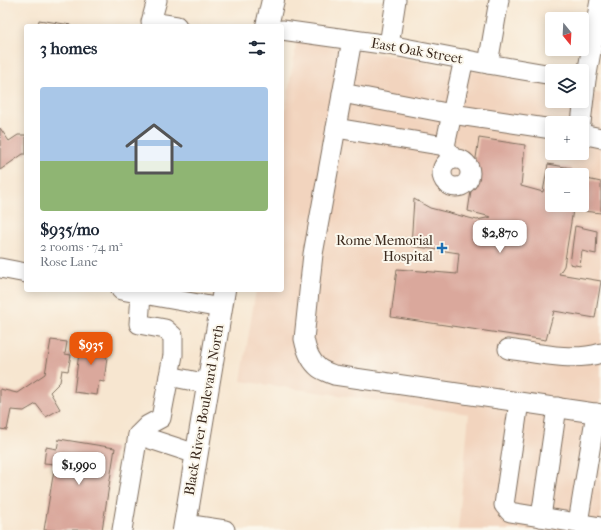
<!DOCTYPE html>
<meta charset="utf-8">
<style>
:root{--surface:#fff;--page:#f6f6f7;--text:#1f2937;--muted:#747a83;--line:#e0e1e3;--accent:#ea580c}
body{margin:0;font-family:"IM FELL French Canon",serif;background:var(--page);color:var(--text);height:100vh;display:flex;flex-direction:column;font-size:15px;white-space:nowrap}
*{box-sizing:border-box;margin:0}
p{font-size:13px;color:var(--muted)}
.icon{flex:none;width:22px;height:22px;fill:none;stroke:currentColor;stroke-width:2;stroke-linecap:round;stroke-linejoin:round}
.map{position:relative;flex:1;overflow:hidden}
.panel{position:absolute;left:24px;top:24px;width:260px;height:268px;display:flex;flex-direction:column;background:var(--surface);border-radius:4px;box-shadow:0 2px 10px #0003}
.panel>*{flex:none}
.needle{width:26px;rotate:162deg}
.controls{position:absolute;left:545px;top:12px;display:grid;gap:8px}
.controls a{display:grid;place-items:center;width:44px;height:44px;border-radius:4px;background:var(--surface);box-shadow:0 2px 10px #0003;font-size:20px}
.price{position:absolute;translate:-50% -34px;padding:0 9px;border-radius:8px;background:#fff;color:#222;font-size:13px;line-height:26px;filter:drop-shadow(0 1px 2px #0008)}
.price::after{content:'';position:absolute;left:50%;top:24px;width:12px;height:9px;margin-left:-6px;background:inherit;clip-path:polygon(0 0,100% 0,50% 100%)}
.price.selected{background:var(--accent);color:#fff}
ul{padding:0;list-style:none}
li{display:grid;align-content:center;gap:8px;height:212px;padding:0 16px}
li+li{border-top:1px solid var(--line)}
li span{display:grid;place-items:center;height:124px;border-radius:4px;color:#555}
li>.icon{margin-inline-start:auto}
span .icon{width:72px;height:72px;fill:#fffc;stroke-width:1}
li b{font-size:17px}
h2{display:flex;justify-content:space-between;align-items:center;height:48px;padding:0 16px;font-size:17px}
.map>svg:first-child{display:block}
</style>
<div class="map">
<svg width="601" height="530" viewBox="0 0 601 530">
<rect width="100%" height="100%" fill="#fbf7ec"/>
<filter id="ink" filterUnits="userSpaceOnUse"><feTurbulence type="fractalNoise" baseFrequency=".025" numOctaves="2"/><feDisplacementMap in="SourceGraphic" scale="8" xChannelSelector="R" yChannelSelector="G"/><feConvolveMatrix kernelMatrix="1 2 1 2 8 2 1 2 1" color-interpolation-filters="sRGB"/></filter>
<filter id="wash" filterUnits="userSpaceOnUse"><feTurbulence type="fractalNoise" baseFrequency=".012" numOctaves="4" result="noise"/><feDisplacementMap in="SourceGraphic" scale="16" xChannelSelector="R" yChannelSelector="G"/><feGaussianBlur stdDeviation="0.9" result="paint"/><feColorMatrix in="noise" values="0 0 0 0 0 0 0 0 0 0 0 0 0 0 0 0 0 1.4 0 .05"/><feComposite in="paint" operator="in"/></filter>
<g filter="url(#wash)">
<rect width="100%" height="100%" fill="#f7e6d0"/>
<path fill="#f2d4be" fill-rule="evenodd" d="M 297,39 L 552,85 L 552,101 L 582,101 L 582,90 L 601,94 L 601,530 L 458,530 L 469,414 L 241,381 L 256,290 L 282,290 L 282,129 ZM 552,123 L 582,123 L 582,153 L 552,153 ZM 552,175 L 582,175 L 582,205 L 552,205 Z"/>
<g id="blocks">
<g fill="#daa89c">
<path d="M 39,20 L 71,25 L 71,26 L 38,26 Z"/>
<path d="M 0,128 L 9,141 L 18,135 L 26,135 L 26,154 L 23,154 L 0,170 Z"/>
<path d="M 479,138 L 525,145 L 521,186 L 543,192 L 548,164 L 571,168 L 573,175 L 552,175 L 552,205 L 582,205 L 582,178 L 601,182 L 601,213 L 573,210 L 564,266 L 559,274 L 601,281 L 595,318 L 554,311 L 546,340 L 391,317 L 397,269 L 457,274 L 459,253 L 411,246 L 414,199 L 430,208 L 477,220 L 491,217 L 468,211 Z"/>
<path d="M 575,226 L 597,231 L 596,254 L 582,251 L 580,266 L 570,264 Z"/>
<path d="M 81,337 L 106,341 L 104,356 L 107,357 L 104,382 L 99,381 L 97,395 L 74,392 Z"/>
<path d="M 51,340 L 67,342 L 65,354 L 71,355 L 68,371 L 62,370 L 60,382 L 50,392 L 60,409 L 46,417 L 36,404 L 24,411 L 11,410 L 7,430 L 0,429 L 0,389 L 17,393 L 45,374 Z"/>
<path d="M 59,439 L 115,448 L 102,530 L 44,530 L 55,464 L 44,463 L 46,447 L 57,449 Z"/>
</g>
</g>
</g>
<g filter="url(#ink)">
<use href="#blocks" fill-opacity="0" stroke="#7d6c5c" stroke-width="1"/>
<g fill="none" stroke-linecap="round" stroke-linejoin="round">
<defs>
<g id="minor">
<path d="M 157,0 L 151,22 L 177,26"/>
<path d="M 282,30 L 389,45 L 488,64 L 552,75"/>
<path d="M 352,40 L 313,254 L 304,339 C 306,349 310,361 319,368 C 323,371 329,373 334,375 L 601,414"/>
<path d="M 389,45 L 396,0"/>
<path d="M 488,64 L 499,0"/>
<path d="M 342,93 L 452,114 L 552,129"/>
<path d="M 581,123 L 586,80 L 600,0"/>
<path d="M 336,128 L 445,146"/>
<path d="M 582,134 L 601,138"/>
<circle cx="456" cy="173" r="14"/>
<path d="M 453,159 L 445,146 L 464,59"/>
<path d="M 0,268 L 26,273"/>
<path d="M 121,290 L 221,308"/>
<path d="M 508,349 C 536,353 573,362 601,353"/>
<path d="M 169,376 L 208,384"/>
<path d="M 519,402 L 504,505 L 510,512 L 601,527"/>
<path d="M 138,435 L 196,454"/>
<path d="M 541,517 L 557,407"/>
<path d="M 578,523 L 596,413"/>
<path d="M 185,524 L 225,530"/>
<path d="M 122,530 L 138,435 L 148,425 L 161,418 L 173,355 L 173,336 L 165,329 L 139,324 L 141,294"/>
</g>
<g id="major">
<path d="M 267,26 L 273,0"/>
<path d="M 184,530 L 224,290"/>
</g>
</defs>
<use href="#minor" stroke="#7d6c5c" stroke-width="21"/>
<use href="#major" stroke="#7d6c5c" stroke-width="24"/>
<use href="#minor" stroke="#fff" stroke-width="19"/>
<use href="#major" stroke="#fff" stroke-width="22"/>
</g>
</g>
<path fill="#1f6fb2" stroke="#fbf7ec" stroke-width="1.5" d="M440 242h4v4h4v4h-4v4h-4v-4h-4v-4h4z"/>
<g text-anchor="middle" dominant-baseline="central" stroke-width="4" stroke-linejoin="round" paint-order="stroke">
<g font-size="14" fill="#3b2a1e" stroke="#fbf7ec">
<text transform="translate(417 51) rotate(10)">East Oak Street</text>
<text transform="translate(204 410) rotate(-80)">Black River Boulevard North</text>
</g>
<g font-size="14" fill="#3b2a1e" stroke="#fbf7ec" text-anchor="end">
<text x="433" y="240">Rome Memorial<tspan x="433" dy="16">Hospital</tspan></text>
</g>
</g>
</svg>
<div class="controls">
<a><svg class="needle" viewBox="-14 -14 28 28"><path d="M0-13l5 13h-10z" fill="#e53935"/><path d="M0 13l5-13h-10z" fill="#747a83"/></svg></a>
<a><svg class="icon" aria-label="layers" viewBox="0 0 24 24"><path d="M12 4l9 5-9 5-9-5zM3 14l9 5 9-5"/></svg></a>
<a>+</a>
<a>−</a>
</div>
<b class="price" style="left:500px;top:254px">$2,870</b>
<b class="price selected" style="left:91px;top:366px">$935</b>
<b class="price" style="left:79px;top:486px">$1,990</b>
<section class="panel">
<h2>3 homes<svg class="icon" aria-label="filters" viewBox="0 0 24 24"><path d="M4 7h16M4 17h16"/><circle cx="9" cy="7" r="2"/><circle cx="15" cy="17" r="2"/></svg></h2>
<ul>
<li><span style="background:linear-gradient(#a9c7e8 60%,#8fb573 0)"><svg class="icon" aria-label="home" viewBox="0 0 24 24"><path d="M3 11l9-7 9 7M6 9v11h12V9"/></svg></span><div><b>$935/mo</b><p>2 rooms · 74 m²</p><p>Rose Lane</p></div></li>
</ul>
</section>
</div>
